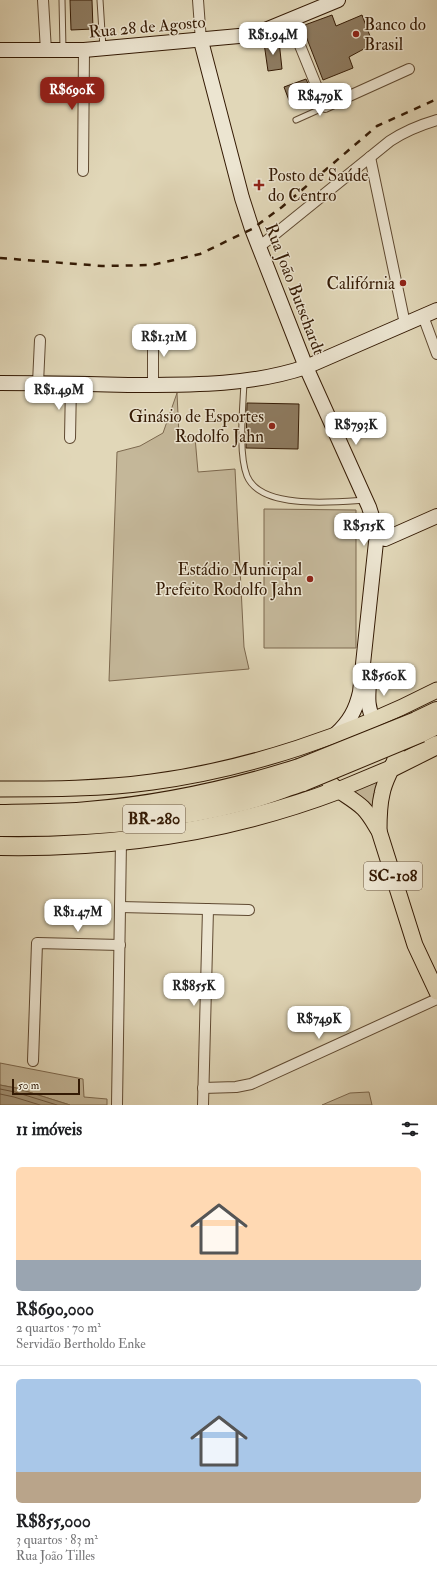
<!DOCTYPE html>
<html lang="pt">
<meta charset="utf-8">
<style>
:root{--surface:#fff;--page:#f6f6f6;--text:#202124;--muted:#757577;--line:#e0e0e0;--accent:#8f2418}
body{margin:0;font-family:"IM FELL Double Pica",serif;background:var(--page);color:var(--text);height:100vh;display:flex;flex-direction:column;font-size:15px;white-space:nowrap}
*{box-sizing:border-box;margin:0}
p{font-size:13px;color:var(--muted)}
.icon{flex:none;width:22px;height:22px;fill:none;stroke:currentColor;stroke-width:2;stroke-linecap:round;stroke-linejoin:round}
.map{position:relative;height:1105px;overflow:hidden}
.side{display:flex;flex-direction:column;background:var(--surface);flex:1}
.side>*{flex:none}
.scale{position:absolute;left:12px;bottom:10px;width:68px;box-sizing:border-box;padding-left:4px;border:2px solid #341a04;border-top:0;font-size:11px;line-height:14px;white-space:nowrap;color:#341a04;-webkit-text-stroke:3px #ece5d1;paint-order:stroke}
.price{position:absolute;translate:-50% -34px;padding:0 9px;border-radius:8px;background:#fff;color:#222;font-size:13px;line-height:26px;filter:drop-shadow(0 1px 2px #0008)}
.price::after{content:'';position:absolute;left:50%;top:24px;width:12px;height:9px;margin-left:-6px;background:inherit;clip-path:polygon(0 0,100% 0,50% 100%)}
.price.selected{background:var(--accent);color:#fff}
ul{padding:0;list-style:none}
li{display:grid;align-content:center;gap:8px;height:212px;padding:0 16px}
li+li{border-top:1px solid var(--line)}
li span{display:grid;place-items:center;height:124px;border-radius:6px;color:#555}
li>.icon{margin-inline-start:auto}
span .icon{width:72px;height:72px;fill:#fffc;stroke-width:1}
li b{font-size:17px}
h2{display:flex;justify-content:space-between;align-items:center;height:48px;padding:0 16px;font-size:17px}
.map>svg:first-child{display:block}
</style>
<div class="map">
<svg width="437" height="1105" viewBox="0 0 437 1105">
<rect width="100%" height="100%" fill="#e1d7b8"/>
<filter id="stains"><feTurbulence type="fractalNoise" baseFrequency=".005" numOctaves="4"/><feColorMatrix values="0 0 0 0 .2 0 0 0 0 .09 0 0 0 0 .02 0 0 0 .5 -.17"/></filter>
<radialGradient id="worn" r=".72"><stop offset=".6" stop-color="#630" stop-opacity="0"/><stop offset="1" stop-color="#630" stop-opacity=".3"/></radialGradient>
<g fill="#c4b799" stroke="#7c684e">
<path d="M 177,393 L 179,436 L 195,437 L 198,472 L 235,469 L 244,647 L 249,669 L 109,681 L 117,452 L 140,446 L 163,433 Z"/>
<path d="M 264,509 L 356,510 L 356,648 L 264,648 Z"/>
<path d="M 379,779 L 374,794 L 374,814 L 350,791 Z"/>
<path d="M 0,1063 L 83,1079 L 84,1097 L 107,1099 L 107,1105 L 70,1105 L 16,1088 L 0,1085 Z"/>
<path d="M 369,1092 L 372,1105 L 322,1105 L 350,1093 Z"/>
</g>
<path fill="#a6977b" stroke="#78654b" d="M 0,1085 L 16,1088 L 70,1105 L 0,1105 Z"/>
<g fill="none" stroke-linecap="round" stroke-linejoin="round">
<g stroke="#6d5840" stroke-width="1">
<path d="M 0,1089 L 15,1092 L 57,1105"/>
<path d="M 0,1094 L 14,1097 L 40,1105"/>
</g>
</g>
<g fill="#8e7c62" stroke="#341a04">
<path d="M 70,0 L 92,0 L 93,29 L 71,30 Z"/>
<path d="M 332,15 L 336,26 L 362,15 L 373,44 L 349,57 L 353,68 L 323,80 L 302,26 Z"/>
<path d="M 279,41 L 282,69 L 268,71 L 264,43 Z"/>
<path d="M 306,79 L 313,95 L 290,103 L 284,87 Z"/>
<path d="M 247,403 L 299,404 L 298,449 L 246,448 Z"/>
</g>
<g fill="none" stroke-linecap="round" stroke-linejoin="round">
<defs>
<g id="lane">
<path d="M 62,0 L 63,49"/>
<path d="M 100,0 L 103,48"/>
<path d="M 296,120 L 325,107"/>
<path d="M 244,382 C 243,407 238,453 247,476 C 261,510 336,502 365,500"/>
</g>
<g id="street">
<path d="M 43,0 L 46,51"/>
<path d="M 198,0 L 201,41"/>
<path d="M 290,21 L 325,107 L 409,69"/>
<path d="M 370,157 L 405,324"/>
<path d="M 83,171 L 84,50"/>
<path d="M 259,247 L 390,141 C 405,131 420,125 437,120"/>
<path d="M 423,316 L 437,354"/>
<path d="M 153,332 L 153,385"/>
<path d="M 38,383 L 40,340"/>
<path d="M 70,438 L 71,384"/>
<path d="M 120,907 L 249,910"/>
<path d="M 33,1061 L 37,943 L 120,945"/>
<path d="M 203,1088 L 236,1087 L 251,1084 L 437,999"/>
<path d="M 117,1105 L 121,841"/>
<path d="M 203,1105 L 208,909"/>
</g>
<g id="secondary">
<path d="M 201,41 L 242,198 L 252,229 L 306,367 L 369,507 L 378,535"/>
<path d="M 0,50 L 84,50 L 239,36 L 263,31 L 338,0"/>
<path d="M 0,383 C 44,383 87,384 131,385 C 190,385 249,386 306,367 L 437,310"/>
<path d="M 385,539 L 437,516"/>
<path d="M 369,684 C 368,697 367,708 374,720"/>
<path d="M 336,734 C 349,722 356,710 360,692 L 376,542"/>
</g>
<g id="primary">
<path d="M 322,763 C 325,789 346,792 363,808 C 370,815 374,823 379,831 L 415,945 L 437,992"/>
<path d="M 0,789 C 50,789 102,789 152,782 C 249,769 350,735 437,690"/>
<path d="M 338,790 L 393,767"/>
<path d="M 379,831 C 379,819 379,806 382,794 C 386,771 404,759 393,734"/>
</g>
<g id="highway">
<path d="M 416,721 L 437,711"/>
<path d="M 421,733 L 437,725"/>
<path d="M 393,767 L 437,745"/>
<path d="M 0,814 C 29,813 59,814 88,811 C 160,805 230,790 299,768"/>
<path d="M 0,827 C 82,828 165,822 245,801 C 265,796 284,788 303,782"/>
<path d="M 0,846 C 115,848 230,831 338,790"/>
</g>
</defs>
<use href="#lane" stroke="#5f4931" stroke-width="7"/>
<use href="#street" stroke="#5f4931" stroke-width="12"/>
<use href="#secondary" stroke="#341a04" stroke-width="16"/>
<use href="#primary" stroke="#341a04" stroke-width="17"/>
<use href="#highway" stroke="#341a04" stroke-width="20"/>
<use href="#lane" stroke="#ece5d1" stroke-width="5"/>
<use href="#street" stroke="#ece5d1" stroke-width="10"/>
<use href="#secondary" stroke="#ece5d1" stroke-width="14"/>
<use href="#primary" stroke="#e1d7b8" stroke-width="15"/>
<use href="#highway" stroke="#e1d7b8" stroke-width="18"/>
<path stroke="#341a04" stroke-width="2.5" stroke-dasharray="7 7" stroke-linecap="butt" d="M 0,258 L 102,266 L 152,265 L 200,254 L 252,229 L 282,207 L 377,126 L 437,99"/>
<defs>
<g id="highway-bridge">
<path d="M 299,768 L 416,721"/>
<path d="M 303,782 L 421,733"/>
</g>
</defs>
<use href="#highway-bridge" stroke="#341a04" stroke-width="20" stroke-linecap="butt"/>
<use href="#highway-bridge" stroke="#e1d7b8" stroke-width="18"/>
</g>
<g fill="#8f2418" stroke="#ece5d1" stroke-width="1.5">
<circle cx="356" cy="34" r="4"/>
<path d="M257 179h4v4h4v4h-4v4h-4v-4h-4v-4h4z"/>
<circle cx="403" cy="283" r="4"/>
<circle cx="272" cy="426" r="4"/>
<circle cx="310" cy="579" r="4"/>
</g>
<g text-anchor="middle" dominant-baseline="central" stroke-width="3" stroke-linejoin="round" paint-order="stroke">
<g fill="#ece5d1" stroke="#6b5742" stroke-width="1">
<rect x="123" y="805" width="62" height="28" rx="3"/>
<rect x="364" y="862" width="58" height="28" rx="3"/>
</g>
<g font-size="16" font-weight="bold" fill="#341a04">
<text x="154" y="819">BR-280</text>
<text x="393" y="876">SC-108</text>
</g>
<g font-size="17" fill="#341a04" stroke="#ece5d1" text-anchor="end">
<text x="364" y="24" text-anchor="start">Banco do<tspan x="364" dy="20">Brasil</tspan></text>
<text x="268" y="175" text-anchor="start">Posto de Saúde<tspan x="268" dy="20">do Centro</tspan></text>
<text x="395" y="283">Califórnia</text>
<text x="264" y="416">Ginásio de Esportes<tspan x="264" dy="20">Rodolfo Jahn</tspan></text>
<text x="302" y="569">Estádio Municipal<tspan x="302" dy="20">Prefeito Rodolfo Jahn</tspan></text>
</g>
<g font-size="17" fill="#341a04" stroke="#ece5d1">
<text transform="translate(147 27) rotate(-5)">Rua 28 de Agosto</text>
<text transform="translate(295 289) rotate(69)">Rua João Butschardt</text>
</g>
</g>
<rect width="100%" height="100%" filter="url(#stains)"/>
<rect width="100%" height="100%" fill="url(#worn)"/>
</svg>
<div class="scale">50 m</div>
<b class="price" style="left:273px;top:56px">R$1.94M</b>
<b class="price selected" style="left:72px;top:111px">R$690K</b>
<b class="price" style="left:320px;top:117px">R$479K</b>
<b class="price" style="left:164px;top:358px">R$1.31M</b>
<b class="price" style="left:59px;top:411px">R$1.49M</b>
<b class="price" style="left:356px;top:446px">R$793K</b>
<b class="price" style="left:364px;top:547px">R$515K</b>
<b class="price" style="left:384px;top:697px">R$560K</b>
<b class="price" style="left:78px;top:933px">R$1.47M</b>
<b class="price" style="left:194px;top:1007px">R$855K</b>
<b class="price" style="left:319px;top:1040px">R$749K</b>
</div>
<section class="side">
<h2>11 imóveis<svg class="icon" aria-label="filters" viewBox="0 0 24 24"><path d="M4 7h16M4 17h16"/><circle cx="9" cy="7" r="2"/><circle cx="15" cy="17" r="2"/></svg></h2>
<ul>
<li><span style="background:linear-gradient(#ffd9b3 75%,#9aa5b1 0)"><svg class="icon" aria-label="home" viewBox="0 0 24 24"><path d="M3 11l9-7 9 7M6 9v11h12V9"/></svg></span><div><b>R$690,000</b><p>2 quartos · 70 m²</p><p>Servidão Bertholdo Enke</p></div></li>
<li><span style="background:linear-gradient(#a9c7e8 75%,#b9a48a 0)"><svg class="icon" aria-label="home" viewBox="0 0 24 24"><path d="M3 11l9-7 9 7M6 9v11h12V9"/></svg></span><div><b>R$855,000</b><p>3 quartos · 83 m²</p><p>Rua João Tilles</p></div></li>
</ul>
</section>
